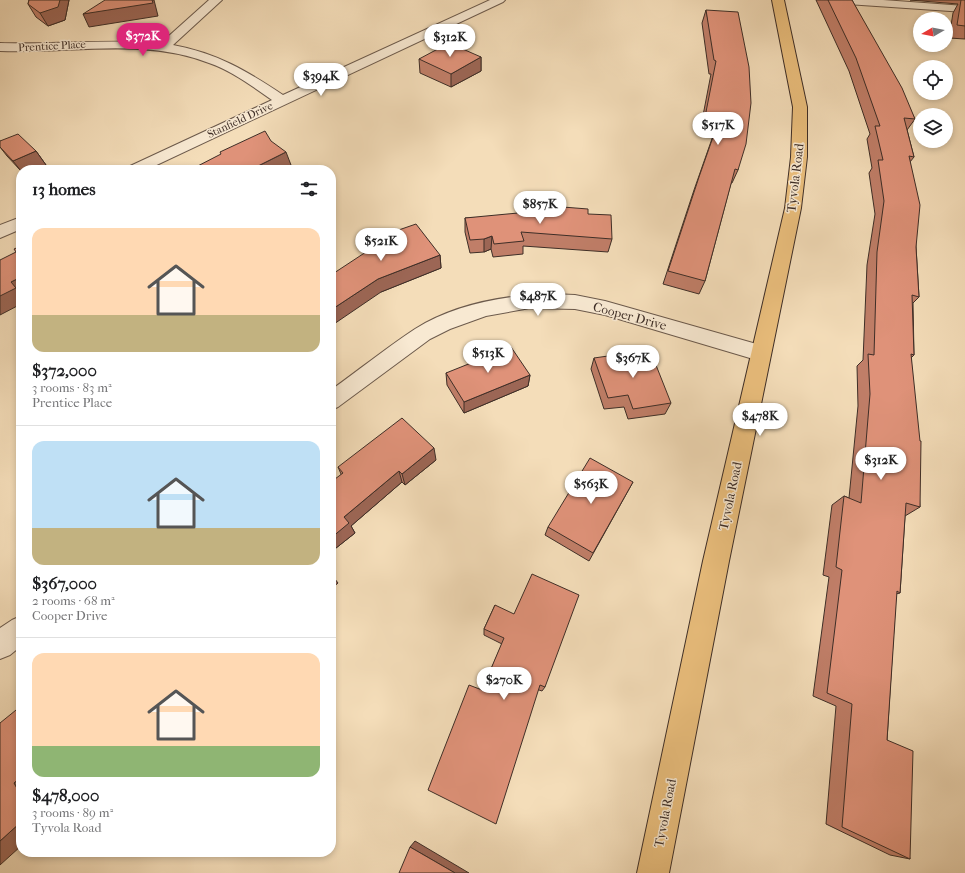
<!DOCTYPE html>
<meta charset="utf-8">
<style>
:root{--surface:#fff;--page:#f2f2f2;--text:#202124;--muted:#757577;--line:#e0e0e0;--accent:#db2777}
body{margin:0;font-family:"IM FELL French Canon",serif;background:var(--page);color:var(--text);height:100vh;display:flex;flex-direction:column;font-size:15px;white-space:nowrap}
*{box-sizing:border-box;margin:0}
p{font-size:13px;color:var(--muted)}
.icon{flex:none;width:22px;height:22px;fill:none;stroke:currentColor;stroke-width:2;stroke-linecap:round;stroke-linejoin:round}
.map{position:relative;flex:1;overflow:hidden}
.sheet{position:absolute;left:16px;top:165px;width:320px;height:692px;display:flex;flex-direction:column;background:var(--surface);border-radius:16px;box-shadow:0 2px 6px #0003}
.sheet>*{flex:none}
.needle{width:26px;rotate:261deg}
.tools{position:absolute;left:913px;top:12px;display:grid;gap:8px}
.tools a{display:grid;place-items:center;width:40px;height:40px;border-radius:50%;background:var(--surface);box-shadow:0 2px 6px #0003;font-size:20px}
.price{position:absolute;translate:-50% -34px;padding:0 9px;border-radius:14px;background:#fff;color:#222;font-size:13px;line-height:26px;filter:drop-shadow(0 1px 2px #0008)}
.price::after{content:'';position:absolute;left:50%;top:24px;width:12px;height:9px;margin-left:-6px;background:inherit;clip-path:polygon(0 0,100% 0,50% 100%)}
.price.active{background:var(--accent);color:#fff}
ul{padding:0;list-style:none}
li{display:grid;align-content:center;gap:8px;height:212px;padding:0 16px}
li+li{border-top:1px solid var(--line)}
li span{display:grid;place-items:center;height:124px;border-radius:12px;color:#555}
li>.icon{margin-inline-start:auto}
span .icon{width:72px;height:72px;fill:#fffc;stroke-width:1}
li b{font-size:17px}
h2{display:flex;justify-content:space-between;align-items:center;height:48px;padding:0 16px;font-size:17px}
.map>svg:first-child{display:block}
</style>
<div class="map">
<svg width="965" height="873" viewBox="0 0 965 873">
<rect width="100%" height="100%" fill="#f4ddb9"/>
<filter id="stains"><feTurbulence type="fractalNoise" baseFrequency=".005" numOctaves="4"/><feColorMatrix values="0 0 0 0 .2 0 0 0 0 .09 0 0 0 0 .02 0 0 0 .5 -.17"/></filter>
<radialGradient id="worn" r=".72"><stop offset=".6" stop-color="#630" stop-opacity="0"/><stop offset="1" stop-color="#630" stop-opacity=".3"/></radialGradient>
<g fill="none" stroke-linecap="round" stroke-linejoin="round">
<defs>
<g id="minor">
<path d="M 209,0 L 222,0 L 173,45 C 217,53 247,71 283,95 L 490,0 L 505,0 L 503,2 L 146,170 L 125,170 L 128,167 L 272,100 C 252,86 232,71 209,63 C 143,37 69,54 0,51 L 0,43 C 54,45 107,39 161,43 Z"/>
<path d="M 826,0 L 883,0 L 965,6 L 965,12 L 832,3 L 828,2 Z"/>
<path d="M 21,217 L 21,229 L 0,238 L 0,225 Z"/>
<path d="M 552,294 L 575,295 L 605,301 L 760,345 L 767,348 L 770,353 L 767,358 L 760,361 L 605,315 L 575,309 L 530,308 L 486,316 L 450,329 L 430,339 L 338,407 L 331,410 L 331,390 C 359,370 386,348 415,329 C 455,304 506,295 552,294 Z"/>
<path d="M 21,616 L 21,646 L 10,655 L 0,659 L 0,628 L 12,620 Z"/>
</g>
<path id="major" d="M 772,0 L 784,0 L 807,107 L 807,157 L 801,208 L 729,561 L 669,873 L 637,873 L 703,561 L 785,208 L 791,157 L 793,107 Z"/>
</defs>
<use href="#minor" stroke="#6c5a4c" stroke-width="2"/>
<use href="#major" stroke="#3e2e27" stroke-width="2"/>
<use href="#minor" fill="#f8e9d2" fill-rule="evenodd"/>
<use href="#major" fill="#eabe7c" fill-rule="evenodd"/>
</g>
<g fill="#c07e68" stroke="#3e2e27">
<path d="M 29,0 L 69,0 L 65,20 L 48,26 L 36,17 L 28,4 Z"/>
<path d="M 816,0 L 852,0 L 915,119 L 907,130 L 914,157 L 910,162 L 916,247 L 919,297 L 913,303 L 914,355 L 911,358 L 920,507 L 905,516 L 900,593 L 896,594 L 887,740 L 910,859 L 890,855 L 826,824 L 836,706 L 813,696 L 829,577 L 823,575 L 832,505 L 844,496 L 849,498 L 858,406 L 857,366 L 863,360 L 867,265 L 875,214 L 869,173 L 872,168 L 867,139 L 870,134 L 849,71 Z"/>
<path d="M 910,0 L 965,0 L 965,39 L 949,38 L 953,13 L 958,4 Z"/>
<path d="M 706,10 L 738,170 L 732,183 L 731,183 L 705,281 L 699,294 L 663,284 L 694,190 L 714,133 L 700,131 L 711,74 L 709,74 L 702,23 Z"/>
<path d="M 481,57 L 481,71 L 451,87 L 420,73 L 419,59 Z"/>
<path d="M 0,141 L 36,151 L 46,165 L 33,170 L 21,170 L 21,171 L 7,156 L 0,147 Z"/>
<path d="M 588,214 L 612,239 L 608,252 L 523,246 L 523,254 L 493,257 L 491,249 L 484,252 L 470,253 L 465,232 L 465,218 Z"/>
<path d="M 364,242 L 440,255 L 441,268 L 381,292 L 366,252 Z"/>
<path d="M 594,358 L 671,403 L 665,414 L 628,419 L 624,407 L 604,409 L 591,369 Z"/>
<path d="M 446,373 L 530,375 L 528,386 L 464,413 L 447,385 Z"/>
<path d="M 436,460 L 405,485 L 402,482 L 351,526 L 355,533 L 331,552 L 341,474 L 338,467 Z"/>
<path d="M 633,482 L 589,561 L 545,535 L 548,527 Z"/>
<path d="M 495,605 L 545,687 L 542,691 L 539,690 L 482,690 L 502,644 L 484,635 L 484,629 Z"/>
</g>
<g fill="#9c6655" stroke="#3e2e27">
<path d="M 60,0 L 69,0 L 65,20 L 48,26 L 40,13 Z"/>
<path d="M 152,0 L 154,0 L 158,16 L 89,27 L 83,14 Z"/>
<path d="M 481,57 L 481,71 L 451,87 L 451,74 Z"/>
<path d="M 36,151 L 46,165 L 33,170 L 21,170 L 21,171 L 13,161 Z"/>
<path d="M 286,152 L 291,165 L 281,170 L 250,170 Z"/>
<path d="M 492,236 L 491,249 L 484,252 L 484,239 Z"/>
<path d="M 440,255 L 441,268 L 381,292 L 331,326 L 331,310 L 378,279 Z"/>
<path d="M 21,277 L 21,304 L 0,315 L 0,296 L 11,282 Z"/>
<path d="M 530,375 L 528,386 L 464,413 L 464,402 Z"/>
<path d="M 434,448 L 436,460 L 405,485 L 402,474 Z"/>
<path d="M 399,471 L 402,482 L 351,526 L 355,533 L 331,552 L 331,538 L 344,517 Z"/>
<path d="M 331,574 L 338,583 L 331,589 Z"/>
<path d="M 21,777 L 21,796 L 14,783 Z"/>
<path d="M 21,822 L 21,846 L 0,865 L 0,841 Z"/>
<path d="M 415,841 L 469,873 L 455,873 L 410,847 Z"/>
</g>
<g fill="#df9279" stroke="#3e2e27">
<path d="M 29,0 L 60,0 L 58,7 L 40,13 L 28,4 Z"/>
<path d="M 105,0 L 152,0 L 153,3 L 83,14 Z"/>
<path d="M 828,0 L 852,0 L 902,88 L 915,119 L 904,118 L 914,157 L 909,156 L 920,205 L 916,247 L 919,297 L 912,295 L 914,355 L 911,354 L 920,441 L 921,441 L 920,507 L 906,503 L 900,593 L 897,591 L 887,740 L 913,751 L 910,859 L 842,827 L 852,704 L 827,693 L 842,570 L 836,567 L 844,496 L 861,503 L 870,394 L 868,354 L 874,355 L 877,252 L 884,201 L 878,160 L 883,160 L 875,126 L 880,126 L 856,58 Z"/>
<path d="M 961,0 L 965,0 L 965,26 L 957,25 Z"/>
<path d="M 706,10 L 738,12 L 749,67 L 751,103 L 746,144 L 738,170 L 735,169 L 705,281 L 668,271 L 699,177 L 719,120 L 705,117 L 716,61 L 714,60 Z"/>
<path d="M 449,43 L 481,57 L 451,74 L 419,59 Z"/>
<path d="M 265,131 L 271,141 L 286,152 L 250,170 L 242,170 L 240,168 L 237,170 L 190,170 L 221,154 L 220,152 Z"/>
<path d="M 18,134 L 36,151 L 13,161 L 0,147 L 0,141 Z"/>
<path d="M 550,206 L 588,209 L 588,214 L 611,215 L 612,239 L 521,232 L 524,241 L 494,244 L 492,236 L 484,239 L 470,240 L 465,218 L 550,210 Z"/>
<path d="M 416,224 L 440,255 L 378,279 L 331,310 L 331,275 L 369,250 L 364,242 Z"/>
<path d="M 21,246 L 21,277 L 11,282 L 16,288 L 0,296 L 0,260 L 16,252 L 14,249 Z"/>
<path d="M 511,347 L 530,375 L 464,402 L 446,373 Z"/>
<path d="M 650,350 L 671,403 L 633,409 L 628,395 L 608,398 L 594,358 Z"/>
<path d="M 402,418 L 434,448 L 402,474 L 399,471 L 344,517 L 349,523 L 331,538 L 331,482 L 343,473 L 338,467 Z"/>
<path d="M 590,458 L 633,482 L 593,553 L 548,527 Z"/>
<path d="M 532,574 L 579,595 L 545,687 L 540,685 L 496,824 L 428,790 L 469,685 L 482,690 L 504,638 L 484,629 L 495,605 L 514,614 Z"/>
<path d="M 21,706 L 21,777 L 14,783 L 21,796 L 21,822 L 0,841 L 0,723 Z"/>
<path d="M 410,847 L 455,873 L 399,873 Z"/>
</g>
<g text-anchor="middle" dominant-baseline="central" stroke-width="3" stroke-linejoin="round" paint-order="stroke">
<g font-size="11" fill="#3e2e27" stroke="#f8e9d2">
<text transform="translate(52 46) rotate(-3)">Prentice Place</text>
<text transform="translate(240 120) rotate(-25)">Stanfield Drive</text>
</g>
<g font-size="13" fill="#3e2e27" stroke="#f8e9d2">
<text transform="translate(795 178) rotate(-83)">Tyvola Road</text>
<text transform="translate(630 316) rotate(15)">Cooper Drive</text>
<text transform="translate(730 496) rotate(-78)">Tyvola Road</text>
<text transform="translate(665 813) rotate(-79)">Tyvola Road</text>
</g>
</g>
<rect width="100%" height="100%" filter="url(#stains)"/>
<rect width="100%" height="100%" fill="url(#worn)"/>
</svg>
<div class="tools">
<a><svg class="needle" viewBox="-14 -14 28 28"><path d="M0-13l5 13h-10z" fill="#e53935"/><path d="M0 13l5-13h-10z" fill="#757577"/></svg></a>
<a><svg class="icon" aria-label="locate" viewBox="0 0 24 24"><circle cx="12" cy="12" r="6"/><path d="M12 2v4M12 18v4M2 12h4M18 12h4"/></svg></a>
<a><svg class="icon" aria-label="layers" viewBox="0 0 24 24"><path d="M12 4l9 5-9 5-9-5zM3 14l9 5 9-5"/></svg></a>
</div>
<b class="price active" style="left:143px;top:57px">$372K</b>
<b class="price" style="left:450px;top:58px">$312K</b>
<b class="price" style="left:321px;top:97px">$394K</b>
<b class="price" style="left:718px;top:146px">$517K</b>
<b class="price" style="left:540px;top:225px">$857K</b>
<b class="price" style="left:381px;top:262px">$521K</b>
<b class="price" style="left:538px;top:317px">$487K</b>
<b class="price" style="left:488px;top:374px">$513K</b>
<b class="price" style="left:633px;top:379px">$367K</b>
<b class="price" style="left:760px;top:437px">$478K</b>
<b class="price" style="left:881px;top:481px">$312K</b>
<b class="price" style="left:591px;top:505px">$563K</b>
<b class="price" style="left:504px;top:701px">$270K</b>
<section class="sheet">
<h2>13 homes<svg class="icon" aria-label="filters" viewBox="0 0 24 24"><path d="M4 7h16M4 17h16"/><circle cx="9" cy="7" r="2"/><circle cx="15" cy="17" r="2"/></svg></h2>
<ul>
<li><span style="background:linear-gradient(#ffd9b3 70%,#c2b280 0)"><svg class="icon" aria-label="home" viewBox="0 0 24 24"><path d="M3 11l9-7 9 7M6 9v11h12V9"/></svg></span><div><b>$372,000</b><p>3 rooms · 83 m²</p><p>Prentice Place</p></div></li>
<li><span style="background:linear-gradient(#bfe0f5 70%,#c2b280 0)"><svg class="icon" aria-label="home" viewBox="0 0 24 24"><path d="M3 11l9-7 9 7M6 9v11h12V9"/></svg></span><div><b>$367,000</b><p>2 rooms · 68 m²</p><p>Cooper Drive</p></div></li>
<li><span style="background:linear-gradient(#ffd9b3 75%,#8fb573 0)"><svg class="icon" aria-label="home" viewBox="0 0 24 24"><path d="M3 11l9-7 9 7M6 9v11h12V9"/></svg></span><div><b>$478,000</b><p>3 rooms · 89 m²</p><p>Tyvola Road</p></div></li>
</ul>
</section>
</div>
